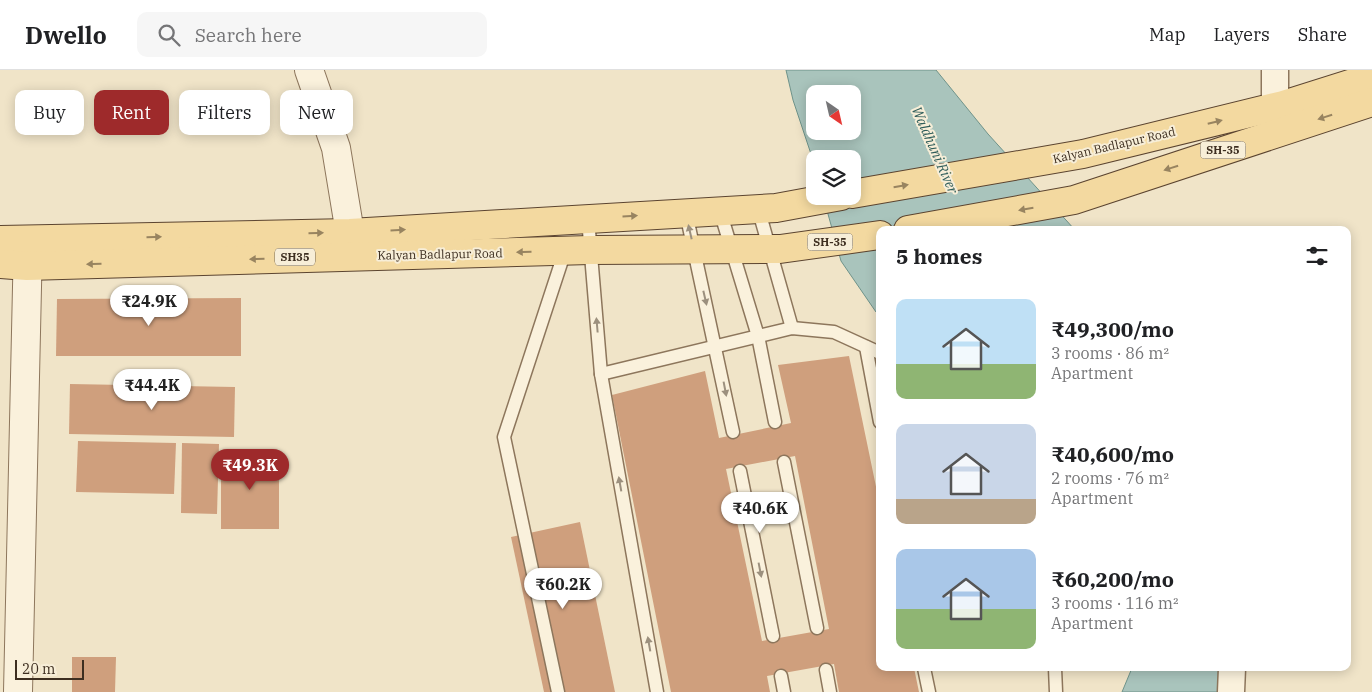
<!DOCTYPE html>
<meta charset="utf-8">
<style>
:root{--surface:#fff;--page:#f6f6f6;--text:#202124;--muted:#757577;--line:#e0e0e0;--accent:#9e2a2b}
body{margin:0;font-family:"IBM Plex Serif",serif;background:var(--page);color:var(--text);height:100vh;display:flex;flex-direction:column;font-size:19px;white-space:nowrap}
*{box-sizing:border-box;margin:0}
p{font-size:16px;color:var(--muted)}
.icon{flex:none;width:28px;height:28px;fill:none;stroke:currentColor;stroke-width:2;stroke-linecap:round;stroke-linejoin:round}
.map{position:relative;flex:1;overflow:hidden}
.drawer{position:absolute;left:876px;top:156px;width:475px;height:445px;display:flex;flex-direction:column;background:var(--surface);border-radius:10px;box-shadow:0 2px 12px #0003}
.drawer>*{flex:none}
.banner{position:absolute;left:15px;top:20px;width:475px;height:45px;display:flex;gap:10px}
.needle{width:32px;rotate:146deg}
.buttons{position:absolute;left:806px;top:15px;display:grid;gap:10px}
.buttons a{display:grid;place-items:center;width:55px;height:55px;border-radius:10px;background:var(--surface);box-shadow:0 2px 12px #0003;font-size:25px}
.scale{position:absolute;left:15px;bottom:12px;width:69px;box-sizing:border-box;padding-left:5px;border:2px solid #3d2e20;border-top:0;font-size:14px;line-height:18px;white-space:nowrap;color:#3d2e20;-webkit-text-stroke:4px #f7eed8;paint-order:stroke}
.price{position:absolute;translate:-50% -42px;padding:0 11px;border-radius:18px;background:#fff;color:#222;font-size:16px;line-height:32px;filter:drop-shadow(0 1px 2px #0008)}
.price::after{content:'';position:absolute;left:50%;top:30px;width:15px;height:11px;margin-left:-8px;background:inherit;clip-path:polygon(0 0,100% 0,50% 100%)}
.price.active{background:var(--accent);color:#fff}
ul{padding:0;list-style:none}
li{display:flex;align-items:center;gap:15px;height:125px;padding:0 20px}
li span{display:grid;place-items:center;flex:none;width:140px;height:100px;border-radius:10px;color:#555}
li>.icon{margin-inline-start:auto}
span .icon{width:60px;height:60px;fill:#fffc;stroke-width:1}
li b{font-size:21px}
h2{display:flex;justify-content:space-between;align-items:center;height:60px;padding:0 20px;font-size:21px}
.chip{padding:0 18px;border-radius:10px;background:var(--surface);box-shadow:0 2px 12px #0003;font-size:18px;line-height:45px}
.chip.active{background:var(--accent);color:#fff}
header{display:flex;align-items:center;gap:30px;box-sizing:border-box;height:70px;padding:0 25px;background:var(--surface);border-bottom:1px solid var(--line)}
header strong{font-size:24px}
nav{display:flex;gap:28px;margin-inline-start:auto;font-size:18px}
.search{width:350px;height:45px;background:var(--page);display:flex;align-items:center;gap:12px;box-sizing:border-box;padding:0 18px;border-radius:10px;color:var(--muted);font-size:19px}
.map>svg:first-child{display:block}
</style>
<header>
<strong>Dwello</strong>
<div class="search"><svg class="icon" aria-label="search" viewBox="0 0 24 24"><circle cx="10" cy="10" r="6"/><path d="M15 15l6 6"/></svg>Search here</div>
<nav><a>Map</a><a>Layers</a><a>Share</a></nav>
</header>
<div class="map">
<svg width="1372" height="622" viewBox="0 0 1372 622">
<rect width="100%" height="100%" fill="#f0e4c8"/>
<g fill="#a9c4bc" stroke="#6f938a" fill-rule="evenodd">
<path d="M 786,0 L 936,0 L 988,64 L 1075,160 L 880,160 L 880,245 L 876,242 L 841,191 L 823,126 L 852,126 L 852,89 L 815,89 L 815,96 L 793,30 ZM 815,24 L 852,24 L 852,61 L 815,61 Z"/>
<path d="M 1132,598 L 1226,598 L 1218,622 L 1122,622 Z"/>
</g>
<g fill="#cf9f7d" fill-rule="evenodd">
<path d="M 241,228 L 241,286 L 56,286 L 57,229 Z"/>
<path d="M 849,286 L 880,436 L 880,598 L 914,598 L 919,622 L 839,622 L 834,594 L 767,606 L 770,622 L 671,622 L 612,325 L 705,301 L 719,368 L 791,353 L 778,295 ZM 795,386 L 829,559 L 762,571 L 726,399 Z"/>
<path d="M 70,314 L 235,317 L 234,367 L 69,364 Z"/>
<path d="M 78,371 L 176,373 L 174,424 L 76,422 Z"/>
<path d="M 182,373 L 219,374 L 217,444 L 181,443 Z"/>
<rect x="221" y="382" width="58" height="77"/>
<path d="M 580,452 L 615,622 L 544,622 L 511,467 Z"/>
<path d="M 72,587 L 116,587 L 115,622 L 72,622 Z"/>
</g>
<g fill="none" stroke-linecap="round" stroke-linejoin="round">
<defs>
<g id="service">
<path d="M 758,138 L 792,258"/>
<path d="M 720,141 L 758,266 L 775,352"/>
<path d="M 686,143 L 733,362"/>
<path d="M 588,149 L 601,304 L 657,622"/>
<path d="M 866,277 L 880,352"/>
<path d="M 601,304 L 792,258 L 834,262 L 880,283"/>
<path d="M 784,392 L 817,558"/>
<path d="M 740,401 L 773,566"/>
<path d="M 924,598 L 929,622"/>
<path d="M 1055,598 L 1056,622"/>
<path d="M 826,600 L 830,622"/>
<path d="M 781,606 L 784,622"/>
<path d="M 558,622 L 504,367 L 565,181"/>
</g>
<g id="minor">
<path d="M 1275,0 L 1275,57"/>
<path d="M 1231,622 L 1232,598"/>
</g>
<g id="tertiary">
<path d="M 309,0 L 336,78 L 350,163 L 350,185"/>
<path d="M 18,622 L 28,172"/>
</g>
<g id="primary">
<path d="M 852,124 L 1083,84 L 1283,35 L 1372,7"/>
<path d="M 908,160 L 1074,130 L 1372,32"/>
<path d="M 0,170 L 350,163 L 776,138 L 841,126"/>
<path d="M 0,194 L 27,196 L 590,180 L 780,179 L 880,165"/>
</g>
</defs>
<use href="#service" stroke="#8d765c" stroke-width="15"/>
<use href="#minor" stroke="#8d765c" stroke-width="29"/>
<use href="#tertiary" stroke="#8d765c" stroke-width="30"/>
<use href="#primary" stroke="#5b4430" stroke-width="30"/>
<use href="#service" stroke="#faf1dc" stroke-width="12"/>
<use href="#minor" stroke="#faf1dc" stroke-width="26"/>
<use href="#tertiary" stroke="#faf1dc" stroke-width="28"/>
<use href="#primary" stroke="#f3d9a0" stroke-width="28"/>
</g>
<defs><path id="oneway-solid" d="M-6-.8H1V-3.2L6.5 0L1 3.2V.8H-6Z" transform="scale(1.25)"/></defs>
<g fill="#988460">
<use href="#oneway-solid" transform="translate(1325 47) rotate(163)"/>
<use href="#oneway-solid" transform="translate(1215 52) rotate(-14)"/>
<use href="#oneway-solid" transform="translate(1171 98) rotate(162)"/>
<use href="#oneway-solid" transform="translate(901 116) rotate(-10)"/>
<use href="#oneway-solid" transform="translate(1026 139) rotate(170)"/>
<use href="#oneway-solid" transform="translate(630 146) rotate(-3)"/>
<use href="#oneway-solid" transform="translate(398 160) rotate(-3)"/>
<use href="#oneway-solid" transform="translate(316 163) rotate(-1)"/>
<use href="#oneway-solid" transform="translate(154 167) rotate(-1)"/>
<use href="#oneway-solid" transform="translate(524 182) rotate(179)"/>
<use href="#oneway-solid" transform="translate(257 189) rotate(178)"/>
<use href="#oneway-solid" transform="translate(94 194) rotate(178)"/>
</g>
<g fill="#9c907e">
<use href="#oneway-solid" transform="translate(690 162) rotate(-103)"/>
<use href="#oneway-solid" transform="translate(705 228) rotate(77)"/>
<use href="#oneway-solid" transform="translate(597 255) rotate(-95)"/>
<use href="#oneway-solid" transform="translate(725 319) rotate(79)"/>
<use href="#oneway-solid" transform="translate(620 414) rotate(-100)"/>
<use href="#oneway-solid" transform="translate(760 500) rotate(79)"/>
<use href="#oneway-solid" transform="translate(649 574) rotate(-100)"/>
</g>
<g text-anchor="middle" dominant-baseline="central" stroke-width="4" stroke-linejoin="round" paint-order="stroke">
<g fill="#f7eed8" stroke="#756857" stroke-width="1">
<rect x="1200.5" y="71.5" width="45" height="17" rx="4"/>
<rect x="807.5" y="163.5" width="45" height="17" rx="4"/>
<rect x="275" y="178.5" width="40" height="17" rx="4"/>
</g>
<g font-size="11" font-weight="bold" fill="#3d2e20">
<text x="1223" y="80">SH-35</text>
<text x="830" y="172">SH-35</text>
<text x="295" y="187">SH35</text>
</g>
<g font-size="12" fill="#3d2e20" stroke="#f7eed8">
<text transform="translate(1114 75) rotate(-13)">Kalyan Badlapur Road</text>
<text transform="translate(440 184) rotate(-1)">Kalyan Badlapur Road</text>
</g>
<g font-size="14" font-style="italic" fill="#2f5d5a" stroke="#f7eed8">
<text transform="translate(935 80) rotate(66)">Waldhuni River</text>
</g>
</g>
</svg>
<div class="buttons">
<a><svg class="needle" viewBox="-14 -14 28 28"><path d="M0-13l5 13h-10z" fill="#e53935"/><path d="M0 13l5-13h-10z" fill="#757577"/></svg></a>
<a><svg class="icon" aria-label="layers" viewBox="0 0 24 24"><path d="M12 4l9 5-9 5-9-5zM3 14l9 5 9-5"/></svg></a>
</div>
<div class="scale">20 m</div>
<b class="price" style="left:149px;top:257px">₹24.9K</b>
<b class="price" style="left:152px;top:341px">₹44.4K</b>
<b class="price active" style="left:250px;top:421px">₹49.3K</b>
<b class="price" style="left:760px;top:464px">₹40.6K</b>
<b class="price" style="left:563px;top:540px">₹60.2K</b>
<div class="banner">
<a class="chip">Buy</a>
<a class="chip active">Rent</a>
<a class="chip">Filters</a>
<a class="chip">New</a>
</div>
<section class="drawer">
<h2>5 homes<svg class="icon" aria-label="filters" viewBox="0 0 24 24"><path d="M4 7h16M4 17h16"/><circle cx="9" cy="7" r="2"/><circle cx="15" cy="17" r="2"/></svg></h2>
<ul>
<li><span style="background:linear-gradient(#bfe0f5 65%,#8fb573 0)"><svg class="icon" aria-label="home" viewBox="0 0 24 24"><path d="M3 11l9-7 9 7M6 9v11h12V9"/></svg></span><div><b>₹49,300/mo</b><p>3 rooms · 86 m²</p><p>Apartment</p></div></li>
<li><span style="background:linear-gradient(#c9d6e8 75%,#b9a48a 0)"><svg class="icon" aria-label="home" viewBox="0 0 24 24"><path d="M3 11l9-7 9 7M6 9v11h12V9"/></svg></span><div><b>₹40,600/mo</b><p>2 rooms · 76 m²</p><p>Apartment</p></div></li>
<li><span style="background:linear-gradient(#a9c7e8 60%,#8fb573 0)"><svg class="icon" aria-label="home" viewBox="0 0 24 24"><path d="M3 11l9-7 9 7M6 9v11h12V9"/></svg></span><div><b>₹60,200/mo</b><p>3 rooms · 116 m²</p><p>Apartment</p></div></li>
</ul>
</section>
</div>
